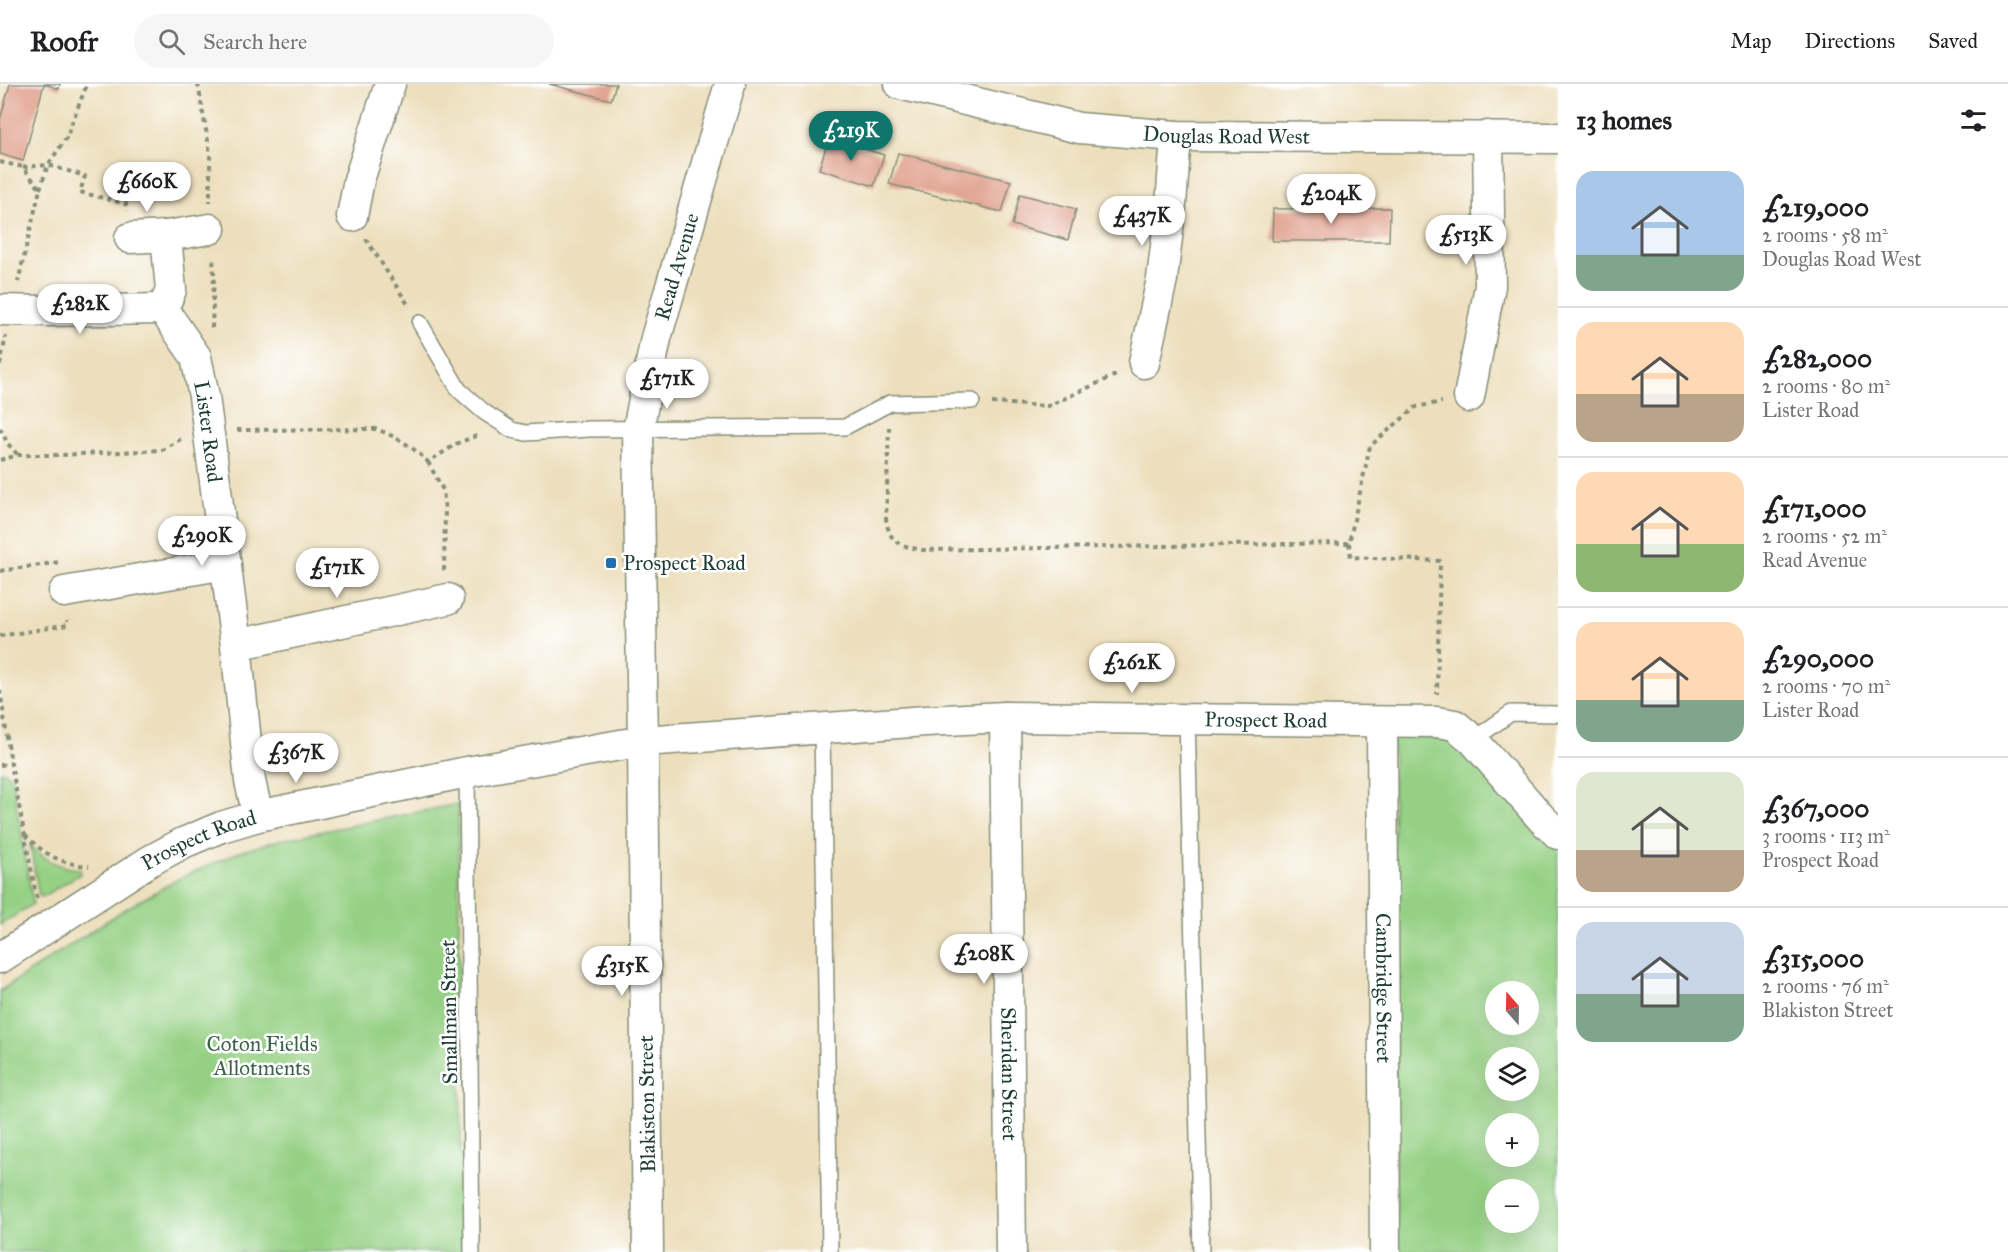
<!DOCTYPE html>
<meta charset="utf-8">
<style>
:root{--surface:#fff;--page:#f6f6f6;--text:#202124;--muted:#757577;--line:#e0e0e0;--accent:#0f766e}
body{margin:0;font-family:"IM FELL Great Primer",serif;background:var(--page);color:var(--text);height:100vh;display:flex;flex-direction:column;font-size:22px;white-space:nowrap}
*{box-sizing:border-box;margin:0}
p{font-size:20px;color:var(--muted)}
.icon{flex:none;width:33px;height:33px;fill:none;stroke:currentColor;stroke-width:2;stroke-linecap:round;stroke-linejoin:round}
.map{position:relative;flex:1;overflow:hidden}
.panel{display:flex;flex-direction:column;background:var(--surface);width:450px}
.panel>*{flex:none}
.needle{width:39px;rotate:340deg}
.buttons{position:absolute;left:1485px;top:897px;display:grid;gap:12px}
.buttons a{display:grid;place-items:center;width:54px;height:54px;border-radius:50%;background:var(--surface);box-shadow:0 6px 24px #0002;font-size:30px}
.price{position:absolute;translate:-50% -51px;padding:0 14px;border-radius:21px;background:#fff;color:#222;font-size:20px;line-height:39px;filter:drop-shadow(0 2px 3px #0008)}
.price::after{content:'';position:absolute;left:50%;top:36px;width:18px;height:14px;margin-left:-9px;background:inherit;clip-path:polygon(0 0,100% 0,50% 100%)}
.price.active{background:var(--accent);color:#fff}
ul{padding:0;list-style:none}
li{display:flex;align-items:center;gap:18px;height:150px;padding:0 18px}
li+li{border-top:2px solid var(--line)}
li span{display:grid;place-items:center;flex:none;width:168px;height:120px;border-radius:18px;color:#555}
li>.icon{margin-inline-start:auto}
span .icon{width:72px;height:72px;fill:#fffc;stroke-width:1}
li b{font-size:26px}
h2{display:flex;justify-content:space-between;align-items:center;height:72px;padding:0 18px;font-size:26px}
header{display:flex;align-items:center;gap:36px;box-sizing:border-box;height:84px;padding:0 30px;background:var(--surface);border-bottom:2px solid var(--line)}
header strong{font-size:28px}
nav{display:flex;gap:33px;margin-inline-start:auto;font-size:21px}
.search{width:420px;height:54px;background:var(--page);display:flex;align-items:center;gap:15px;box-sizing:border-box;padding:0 21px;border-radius:33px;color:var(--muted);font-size:22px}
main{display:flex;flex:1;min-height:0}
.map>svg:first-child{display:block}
</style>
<header>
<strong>Roofr</strong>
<div class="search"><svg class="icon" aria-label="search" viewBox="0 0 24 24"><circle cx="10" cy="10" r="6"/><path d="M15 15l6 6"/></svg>Search here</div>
<nav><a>Map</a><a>Directions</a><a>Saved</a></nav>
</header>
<main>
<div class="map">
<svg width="1558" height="1168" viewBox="0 0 1558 1168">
<rect width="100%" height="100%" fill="#fff"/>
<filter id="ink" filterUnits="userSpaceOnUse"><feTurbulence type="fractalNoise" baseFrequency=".0167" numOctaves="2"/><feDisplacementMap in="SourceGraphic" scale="12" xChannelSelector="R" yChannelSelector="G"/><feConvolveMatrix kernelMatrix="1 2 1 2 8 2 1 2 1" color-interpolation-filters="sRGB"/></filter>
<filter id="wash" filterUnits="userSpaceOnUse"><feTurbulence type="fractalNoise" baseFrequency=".008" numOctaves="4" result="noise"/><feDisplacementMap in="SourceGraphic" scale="24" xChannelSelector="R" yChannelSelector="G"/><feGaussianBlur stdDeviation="1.35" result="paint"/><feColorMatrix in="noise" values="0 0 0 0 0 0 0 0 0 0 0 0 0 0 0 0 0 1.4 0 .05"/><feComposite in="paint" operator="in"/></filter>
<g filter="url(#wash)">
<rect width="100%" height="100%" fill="#eddfbd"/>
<g fill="#95d084" stroke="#5a865c" stroke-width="1.5" fill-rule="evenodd">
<path d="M 1393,652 L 1445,655 L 1460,663 L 1522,729 L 1558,765 L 1558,1168 L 1396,1168 ZM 1496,908 L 1528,908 L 1528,940 L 1496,940 ZM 1496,974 L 1528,974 L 1528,1006 L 1496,1006 ZM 1496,1040 L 1528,1040 L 1528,1072 L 1496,1072 ZM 1496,1106 L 1528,1106 L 1528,1138 L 1496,1138 Z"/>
<path d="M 0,687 L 5,688 L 12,694 L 33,820 L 0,841 Z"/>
<path d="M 458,720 L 462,1168 L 0,1168 L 0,907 L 122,827 L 180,794 L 239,768 L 279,756 Z"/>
<path d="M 30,761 C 43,775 60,784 80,785 L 80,790 L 42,813 L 39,812 Z"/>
</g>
<g id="blocks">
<g fill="#df9d89">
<path d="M 10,0 L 44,0 L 23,77 L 0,70 L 0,36 Z"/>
<path d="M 44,0 L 60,0 L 59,5 Z"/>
<path d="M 549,0 L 616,0 L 611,16 Z"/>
<path d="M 829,54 L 884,71 L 874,102 L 819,85 Z"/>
<path d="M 898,69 L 1011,97 L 1002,128 L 889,100 Z"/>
<path d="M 1020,110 L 1076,125 L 1068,156 L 1012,141 Z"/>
<path d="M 1390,124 L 1389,157 L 1272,157 L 1273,125 Z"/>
</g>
</g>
</g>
<g filter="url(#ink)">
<use href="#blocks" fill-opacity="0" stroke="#868e78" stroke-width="1.5"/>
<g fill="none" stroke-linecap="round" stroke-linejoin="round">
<defs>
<g id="lane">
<path d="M 420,239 L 459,306 L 484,328 L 512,346 L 526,349 L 589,345 L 845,343 L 890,319 L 972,317"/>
<path d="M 1187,634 L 1201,1168"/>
<path d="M 822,645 L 830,1168"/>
<path d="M 1473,656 L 1511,629 L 1558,630"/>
<path d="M 467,688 L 472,1168"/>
</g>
<g id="street">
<path id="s1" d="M 900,0 L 1079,44 L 1176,52 L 1558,54"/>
<path d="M 352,132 L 359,96 L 390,0"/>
<path d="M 130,154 L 166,152"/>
<path id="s2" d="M 163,225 L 196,273 L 204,312 L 236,561 L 250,697 L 258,732"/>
<path d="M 163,225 L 171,206 L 166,152 L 210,145"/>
<path d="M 0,226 L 46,227 L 163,225"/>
<path d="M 1144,279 L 1162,195 L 1171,121 L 1176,52"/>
<path d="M 1469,313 L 1490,202 L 1488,52"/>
<path d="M 64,508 L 226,480"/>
<path d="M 236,561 L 448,515"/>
<path id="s3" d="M 1005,633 L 1011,1168"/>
<path id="s4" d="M 1382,638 L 1385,1168"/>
<path id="s5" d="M 0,874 L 148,778 L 183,759 L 221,743 L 258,732 L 467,688 L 643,657 L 926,637 L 1005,633 L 1437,638 L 1455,641 L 1473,656 L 1542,735 L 1558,750"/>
<path id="s6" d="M 648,1168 L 643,657 L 638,346 L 656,254 L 730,0"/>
</g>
</defs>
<use href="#lane" stroke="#868e78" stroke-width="18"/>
<use href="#street" stroke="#868e78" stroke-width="33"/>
<g stroke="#868e78" stroke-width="4" stroke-dasharray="4.5 4.5" stroke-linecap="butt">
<path d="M 198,0 L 210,69 L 210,118"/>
<path d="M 0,78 L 23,83 L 40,105 L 18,198"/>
<path d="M 23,83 L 48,81 L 66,54 L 87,0"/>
<path d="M 40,105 L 48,81 L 85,92 L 80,108 L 126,120 L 127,127"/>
<path d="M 366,155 L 409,222"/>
<path d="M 212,244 L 214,191 L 213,174"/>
<path d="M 0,281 L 6,252"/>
<path d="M 992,319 L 1048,322 L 1118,290"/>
<path d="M 889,343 L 886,435 C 890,460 899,461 922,466 L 1349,459 L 1370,362 L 1416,323 L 1442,318"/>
<path d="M 0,344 L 8,360 L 18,371"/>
<path d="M 237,346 L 376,345 C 397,353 412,362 428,378 L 458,359 L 479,351"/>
<path d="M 0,376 L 18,371 L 60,371 L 162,366 L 181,355"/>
<path d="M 428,378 L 443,406 L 445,426 L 444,488"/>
<path d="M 1349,459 L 1351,473 L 1440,477 L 1437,610"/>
<path d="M 0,487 L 60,478"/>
<path d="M 0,552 L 68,541 L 67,536"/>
<path d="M 0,606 L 11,680 L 37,816"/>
<path d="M 0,681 L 11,680"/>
<path d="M 25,751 C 45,771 61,780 89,782"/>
</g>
<use href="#lane" stroke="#fff" stroke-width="15"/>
<use href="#street" stroke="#fff" stroke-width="30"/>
</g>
</g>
<rect fill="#1f6fb2" stroke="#fff" stroke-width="2" x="605" y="473" width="12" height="12" rx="3"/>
<g text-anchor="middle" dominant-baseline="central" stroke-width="5" stroke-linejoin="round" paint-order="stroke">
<g font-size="21" fill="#1f3d34" stroke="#fff">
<text stroke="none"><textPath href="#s1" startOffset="332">Douglas Road West</textPath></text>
<text stroke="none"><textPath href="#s6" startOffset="990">Read Avenue</textPath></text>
<text stroke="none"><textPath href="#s2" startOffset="134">Lister Road</textPath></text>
<text stroke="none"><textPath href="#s5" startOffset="1312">Prospect Road</textPath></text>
<text stroke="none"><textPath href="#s5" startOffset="232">Prospect Road</textPath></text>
<text stroke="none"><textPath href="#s4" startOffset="266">Cambridge Street</textPath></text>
<text transform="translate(449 928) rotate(-91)">Smallman Street</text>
<text stroke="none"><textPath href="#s3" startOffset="357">Sheridan Street</textPath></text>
<text transform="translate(647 1020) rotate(-91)">Blakiston Street</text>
</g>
<g font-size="21" fill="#1f3d34" stroke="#fff" text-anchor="start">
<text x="623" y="479">Prospect Road</text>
</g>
<g font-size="21" fill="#3c6248" stroke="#fff">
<text x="262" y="960">Coton Fields<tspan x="262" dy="24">Allotments</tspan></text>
</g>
</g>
</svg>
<div class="buttons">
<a><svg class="needle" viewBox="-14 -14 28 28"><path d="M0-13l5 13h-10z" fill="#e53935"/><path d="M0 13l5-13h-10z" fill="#757577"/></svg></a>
<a><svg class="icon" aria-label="layers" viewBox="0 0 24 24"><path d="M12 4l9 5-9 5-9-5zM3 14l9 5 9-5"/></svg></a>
<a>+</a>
<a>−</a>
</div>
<b class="price active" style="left:851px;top:78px">£219K</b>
<b class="price" style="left:147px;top:129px">£660K</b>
<b class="price" style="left:1331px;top:141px">£204K</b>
<b class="price" style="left:1142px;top:163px">£437K</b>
<b class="price" style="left:1466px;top:182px">£513K</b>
<b class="price" style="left:80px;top:251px">£282K</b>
<b class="price" style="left:667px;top:326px">£171K</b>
<b class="price" style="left:202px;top:483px">£290K</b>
<b class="price" style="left:337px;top:515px">£171K</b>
<b class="price" style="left:1132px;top:610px">£262K</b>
<b class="price" style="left:296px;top:700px">£367K</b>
<b class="price" style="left:984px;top:901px">£208K</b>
<b class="price" style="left:622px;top:913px">£315K</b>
</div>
<section class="panel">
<h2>13 homes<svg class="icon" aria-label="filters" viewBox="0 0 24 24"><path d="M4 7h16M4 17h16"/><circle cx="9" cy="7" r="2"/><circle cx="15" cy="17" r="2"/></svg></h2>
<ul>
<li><span style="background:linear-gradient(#a9c7e8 70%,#7fa58c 0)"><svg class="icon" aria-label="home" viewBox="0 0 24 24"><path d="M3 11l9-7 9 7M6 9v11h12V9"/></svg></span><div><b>£219,000</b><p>2 rooms · 58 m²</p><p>Douglas Road West</p></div></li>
<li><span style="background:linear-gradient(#ffd9b3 60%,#b9a48a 0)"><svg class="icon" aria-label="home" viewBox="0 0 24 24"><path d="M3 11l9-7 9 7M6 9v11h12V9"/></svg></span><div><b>£282,000</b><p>2 rooms · 80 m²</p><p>Lister Road</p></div></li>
<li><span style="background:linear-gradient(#ffd9b3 60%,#8fb573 0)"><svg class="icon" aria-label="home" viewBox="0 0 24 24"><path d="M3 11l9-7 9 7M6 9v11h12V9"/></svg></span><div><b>£171,000</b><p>2 rooms · 52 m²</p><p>Read Avenue</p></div></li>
<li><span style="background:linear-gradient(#ffd9b3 65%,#7fa58c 0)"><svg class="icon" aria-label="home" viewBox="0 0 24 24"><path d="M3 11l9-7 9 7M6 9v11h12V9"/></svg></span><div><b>£290,000</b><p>2 rooms · 70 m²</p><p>Lister Road</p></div></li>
<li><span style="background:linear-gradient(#dfe7d0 65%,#b9a48a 0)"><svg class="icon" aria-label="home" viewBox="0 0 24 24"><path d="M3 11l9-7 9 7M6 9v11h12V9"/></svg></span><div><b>£367,000</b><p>3 rooms · 113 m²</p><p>Prospect Road</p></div></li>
<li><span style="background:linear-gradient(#c9d6e8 60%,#7fa58c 0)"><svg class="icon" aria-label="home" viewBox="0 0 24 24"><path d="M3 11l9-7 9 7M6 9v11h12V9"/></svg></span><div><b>£315,000</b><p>2 rooms · 76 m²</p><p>Blakiston Street</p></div></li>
</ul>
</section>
</main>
